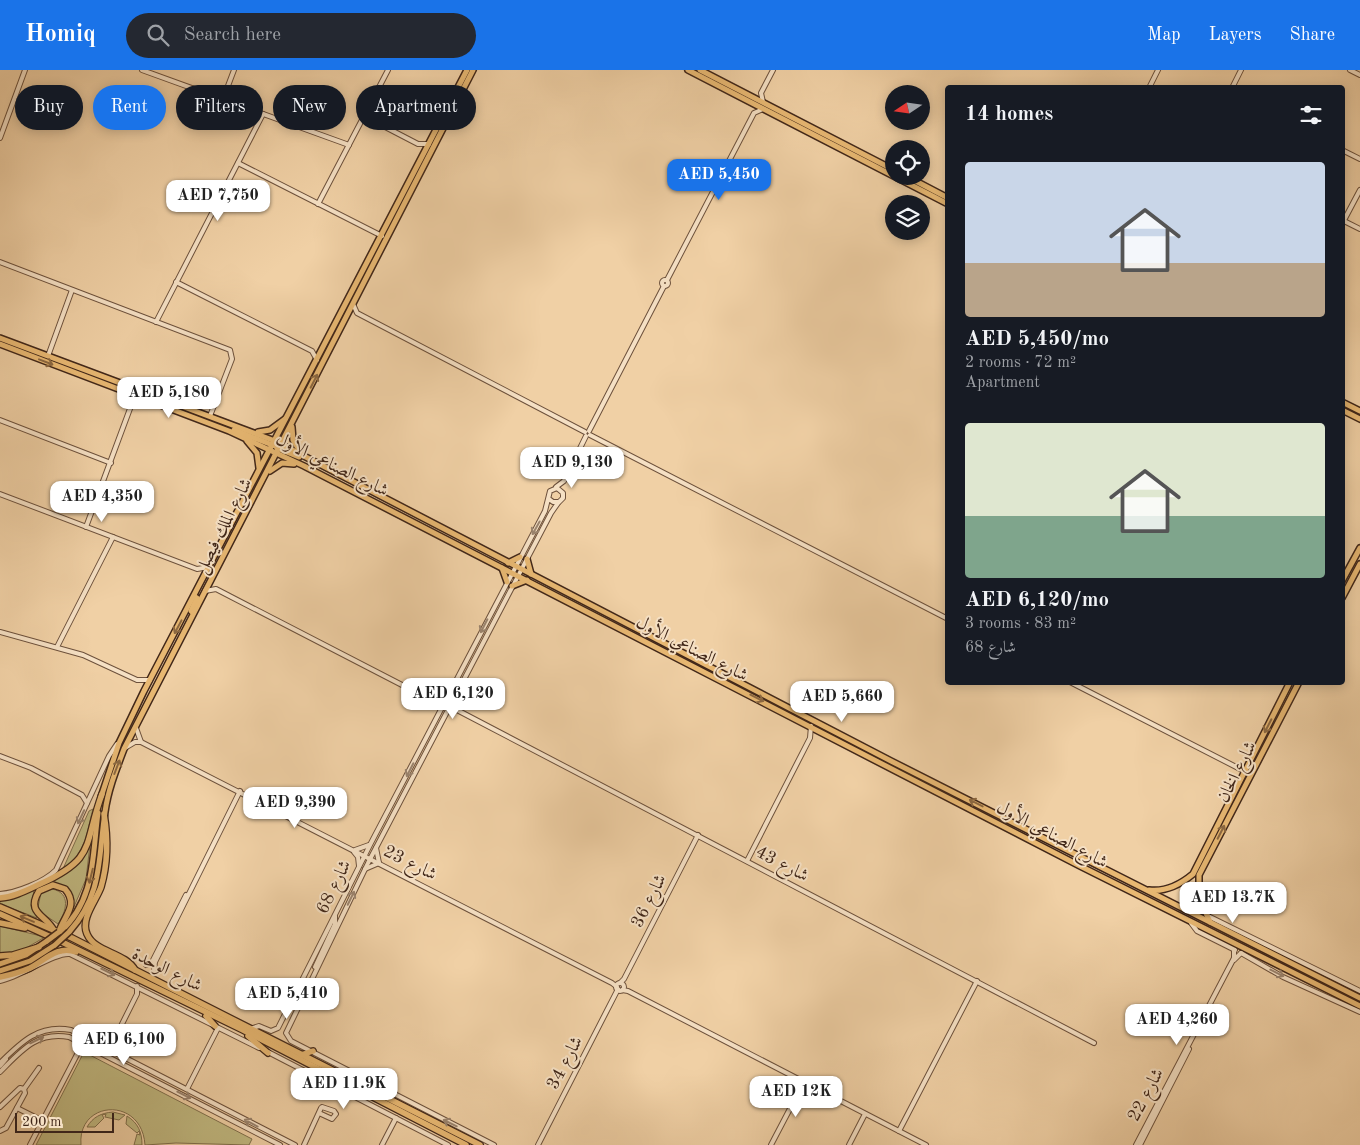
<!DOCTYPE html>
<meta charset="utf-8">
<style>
:root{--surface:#171b24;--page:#242831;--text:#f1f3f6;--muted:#9ea1a6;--accent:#1a73e8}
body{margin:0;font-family:"Old Standard TT",Amiri,serif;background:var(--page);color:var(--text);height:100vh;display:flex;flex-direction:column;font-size:19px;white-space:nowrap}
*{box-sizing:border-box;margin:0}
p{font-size:16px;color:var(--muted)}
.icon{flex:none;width:28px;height:28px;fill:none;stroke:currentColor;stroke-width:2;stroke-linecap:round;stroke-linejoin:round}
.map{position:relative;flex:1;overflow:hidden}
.sheet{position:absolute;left:945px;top:15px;width:400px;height:600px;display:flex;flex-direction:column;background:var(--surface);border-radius:5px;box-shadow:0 2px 12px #0003}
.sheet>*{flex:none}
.banner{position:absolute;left:15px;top:15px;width:475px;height:45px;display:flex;gap:10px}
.needle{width:32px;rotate:257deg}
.tools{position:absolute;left:885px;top:15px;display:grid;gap:10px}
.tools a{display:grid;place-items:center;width:45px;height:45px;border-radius:50%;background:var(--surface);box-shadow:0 2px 12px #0003;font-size:25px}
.scale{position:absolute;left:15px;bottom:12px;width:99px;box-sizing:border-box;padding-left:5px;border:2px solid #412719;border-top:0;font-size:14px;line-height:18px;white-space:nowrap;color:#412719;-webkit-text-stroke:4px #f5e0c4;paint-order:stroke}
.price{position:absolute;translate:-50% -42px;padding:0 11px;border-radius:10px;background:#fff;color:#222;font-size:16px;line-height:32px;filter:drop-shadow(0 1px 2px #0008)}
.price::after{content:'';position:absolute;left:50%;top:30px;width:15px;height:11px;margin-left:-8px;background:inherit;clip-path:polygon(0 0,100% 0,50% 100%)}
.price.selected{background:var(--accent);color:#fff}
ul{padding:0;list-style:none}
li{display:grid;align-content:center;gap:10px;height:265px;padding:0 20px}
li span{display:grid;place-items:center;height:155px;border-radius:5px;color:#555}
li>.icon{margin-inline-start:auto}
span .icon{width:90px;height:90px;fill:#fffc;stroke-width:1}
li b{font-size:21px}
h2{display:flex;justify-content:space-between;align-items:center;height:60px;padding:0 20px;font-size:21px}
.pill{padding:0 18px;border-radius:22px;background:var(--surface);box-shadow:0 2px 12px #0003;font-size:18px;line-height:45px}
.pill.selected{background:var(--accent);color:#fff}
header{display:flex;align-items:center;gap:30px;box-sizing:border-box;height:70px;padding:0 25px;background:var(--accent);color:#fff}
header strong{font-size:24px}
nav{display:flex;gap:28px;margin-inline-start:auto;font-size:18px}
.search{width:350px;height:45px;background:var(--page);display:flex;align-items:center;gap:12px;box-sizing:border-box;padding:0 18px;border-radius:28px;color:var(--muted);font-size:19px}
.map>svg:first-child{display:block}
</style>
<header>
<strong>Homiq</strong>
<div class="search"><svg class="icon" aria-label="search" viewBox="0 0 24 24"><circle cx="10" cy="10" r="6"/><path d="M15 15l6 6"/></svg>Search here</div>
<nav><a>Map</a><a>Layers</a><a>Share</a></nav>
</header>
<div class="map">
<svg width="1360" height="1075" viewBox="0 0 1360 1075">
<rect width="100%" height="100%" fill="#f0d0a5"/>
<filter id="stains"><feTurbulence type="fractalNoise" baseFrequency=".004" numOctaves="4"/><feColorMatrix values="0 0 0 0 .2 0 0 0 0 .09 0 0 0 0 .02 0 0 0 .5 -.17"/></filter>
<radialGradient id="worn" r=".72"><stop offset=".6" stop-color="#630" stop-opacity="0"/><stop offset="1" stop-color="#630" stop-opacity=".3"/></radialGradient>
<g fill="#c1b981" stroke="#81704d">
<path d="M 93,739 C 85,769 87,779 62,801 L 89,741 Z"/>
<path d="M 91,766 L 86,809 L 73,839 L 63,816 L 51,813 L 37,819 L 37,817 C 67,802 80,800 91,766 Z"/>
<path d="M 34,819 L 32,836 L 37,848 L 0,834 L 0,830 Z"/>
<path d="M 52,819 C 72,823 66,842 58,854 L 42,843 L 38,837 L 41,823 Z"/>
<path d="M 0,856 L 45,867 L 21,881 L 0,884 Z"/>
<path d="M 84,982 L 252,1069 L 249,1075 L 176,1073 L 145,1075 C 142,1026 77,1030 81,1075 L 36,1075 Z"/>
<path d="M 113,1042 L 125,1045 L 119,1050 L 105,1047 L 106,1044 L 102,1045 L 104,1048 L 95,1057 L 87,1057 C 93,1047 101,1043 113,1042 Z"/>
<path d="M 127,1046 C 138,1053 142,1062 142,1075 L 134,1075 L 137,1064 L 140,1065 L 139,1061 L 137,1063 L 126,1054 Z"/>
</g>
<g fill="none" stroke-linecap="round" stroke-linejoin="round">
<defs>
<g id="minor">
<path d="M 142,0 L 349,75"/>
<path d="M 1350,0 L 1360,5"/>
<path d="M 1149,18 L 1158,0"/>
<path d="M 1232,18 L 1241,0"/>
<path d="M 223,29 L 234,0"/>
<path d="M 763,32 L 761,23 L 773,0"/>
<path d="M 364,46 L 418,74 L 429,74"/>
<path d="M 0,68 L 25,0"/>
<path d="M 1342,80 L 1360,89"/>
<path d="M 238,93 L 382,166"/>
<path d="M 318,134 L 388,0"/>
<path d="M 1342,150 L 1360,159"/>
<path d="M 1342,154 L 1360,120"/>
<path d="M 0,192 L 230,280 L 232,289 L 210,346"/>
<circle cx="665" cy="213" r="3"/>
<path d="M 667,210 L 754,43 L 763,39"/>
<path d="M 176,212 L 312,281 L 317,290"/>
<path d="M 353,234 L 357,243 L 585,362"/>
<path d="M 156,252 L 263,44"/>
<path d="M 48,286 L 72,220"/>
<path d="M 0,350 L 111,393"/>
<path d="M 589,361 L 664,216"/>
<path d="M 590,365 L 948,549"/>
<path d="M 556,417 L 564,411 L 586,366"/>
<path d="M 0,424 L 197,499 L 209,497"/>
<path d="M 86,457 L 131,336 L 129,323"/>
<path d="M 205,521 L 216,519 L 433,631 L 445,631"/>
<path d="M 0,562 L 83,585 L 137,610 L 150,610"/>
<path d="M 57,577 L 113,467"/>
<path d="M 1070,612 L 1244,701"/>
<path d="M 448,640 L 457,640 L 1094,973"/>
<path d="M 136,658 L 141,672"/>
<path d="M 125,678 L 135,672 L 141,672 L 612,913 L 617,917"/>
<path d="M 0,686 L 31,698 L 82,725 L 87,733"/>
<path d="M 376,778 L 379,793"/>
<path d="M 355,780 L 369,775"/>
<path d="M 354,782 L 358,787 L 359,796"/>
<path d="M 747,791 L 810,668 L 811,656"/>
<path d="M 365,799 L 379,793"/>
<path d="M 0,824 C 16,823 44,812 56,800 L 109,686 L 117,674"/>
<path d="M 1208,846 L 1360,921"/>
<path d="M 1191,853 L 1197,861 L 1235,880"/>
<path d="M 1241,883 L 1283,907 L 1360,942"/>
<path d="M 1234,890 L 1241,883"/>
<path d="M 146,895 L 152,892 L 186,825"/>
<path d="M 315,897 L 335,854 L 335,846"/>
<path d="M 154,900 L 155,892 L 240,721"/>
<path d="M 0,911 C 21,907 55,882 70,884 L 259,978"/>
<path d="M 620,913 L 624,909 L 698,765"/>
<circle cx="620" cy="917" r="4"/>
<path d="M 622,920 L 628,921 L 926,1075"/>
<path d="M 250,959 L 259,956 L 271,961 L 278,958 L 371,773 L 545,441 L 550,421 L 557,418 L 563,423 L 563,428 L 559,432 L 553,432 L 549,429"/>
<path d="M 105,977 L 113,972 L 137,924 L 137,916"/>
<path d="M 268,982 L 448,1075"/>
<path d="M 0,993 C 21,972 39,954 71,960 L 295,1075"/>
<path d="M 0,996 L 6,989"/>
<path d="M 0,1002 C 21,981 37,961 69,967 L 280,1075"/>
<path d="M 24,1019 L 39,998"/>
<path d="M 187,1019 L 218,958"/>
<path d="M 0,1037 L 20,1018 L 24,1019 L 25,1023 L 6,1058 L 0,1061"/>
<path d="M 17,1038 L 43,1051"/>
<path d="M 899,1061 L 977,911"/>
<path d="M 30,1075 L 83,973"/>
<path d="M 304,1075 L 321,1038 L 322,1037 L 334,1041 L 336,1044 L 332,1049 L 319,1043"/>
<path d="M 382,1075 L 396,1048"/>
<path d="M 494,1075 L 291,971 L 286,963 L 368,793 L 551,443 L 558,433"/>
<path d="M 538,1075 L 618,919"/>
<path d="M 771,1075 L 804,1012"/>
<path d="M 849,1075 L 865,1044"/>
<path d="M 1136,1075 L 1234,888 L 1234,880"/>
<path d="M 1140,1075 L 1189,979"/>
</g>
<g id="major">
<path d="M 688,0 L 948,134"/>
<path d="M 700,0 L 894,100"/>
<path d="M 906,106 L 948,128"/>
<path d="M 0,268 L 275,371 L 891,691 L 1360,928"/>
<path d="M 0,274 L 229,361 L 304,396 L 1080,796 L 1360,936"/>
<path d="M 1342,332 L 1360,341"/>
<path d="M 1342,340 L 1360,349"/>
<path d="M 292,357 L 293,370 L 301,383"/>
<path d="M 234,360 L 275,376"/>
<path d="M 258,362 L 270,360 L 285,349"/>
<path d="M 247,371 L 257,383 L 259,398"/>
<path d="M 277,378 L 299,387"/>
<path d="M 270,401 L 282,393 L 294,394"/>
<path d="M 527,489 L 531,504"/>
<path d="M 508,493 L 520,487"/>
<path d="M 502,498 L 507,512"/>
<path d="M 1342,511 L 1360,478"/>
<path d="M 512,516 L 527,510"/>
<path d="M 1342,528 L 1360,494"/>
<path d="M 193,543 L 191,541 L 197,528 L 195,527"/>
<path d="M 101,727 L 119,673 L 144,621 L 467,0"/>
<path d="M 1149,820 C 1165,822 1181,814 1193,804 L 1290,612"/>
<path d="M 1210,852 L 1199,828 L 1199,805 L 1299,612"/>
<path d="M 60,862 C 96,830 92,786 98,743"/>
<path d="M 69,862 C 103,824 98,789 105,742 C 108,720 116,700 124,679 L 473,0"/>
<path d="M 0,894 L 26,885 L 47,871"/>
<path d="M 0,901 L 30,891 L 55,875"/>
</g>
<g id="highway">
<path d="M 104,744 C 108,768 108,793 101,817 C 96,831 80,849 87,864 C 95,883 125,882 135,900"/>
<path d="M 0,828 C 14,827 27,820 40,814 C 97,788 83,776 102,724"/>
<path d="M 0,837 L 72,868 L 480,1075"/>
<path d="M 0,844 L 64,873 L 243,960 L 466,1075"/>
<path d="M 0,853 L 25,858"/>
<path d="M 54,861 C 47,845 25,844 39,821 L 53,815 L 65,819 C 79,835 64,846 59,862"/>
<path d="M 0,886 L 13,885 L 39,877"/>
<path d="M 0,907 C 10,905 21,902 30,898 C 45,890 58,875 76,882"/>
<path d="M 206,946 L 215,956"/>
<path d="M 248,966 L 268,983"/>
<path d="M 301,985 L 313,981"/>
</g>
</defs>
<use href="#minor" stroke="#6d513c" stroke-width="6"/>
<use href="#major" stroke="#412719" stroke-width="8"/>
<use href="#highway" stroke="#412719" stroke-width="8"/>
<use href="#minor" stroke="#f5e0c4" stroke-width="4"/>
<use href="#major" stroke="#e8b872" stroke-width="5"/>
<use href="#highway" stroke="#e8b872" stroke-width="5.5"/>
<defs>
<g id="major-bridge">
<path d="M 47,871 L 59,862"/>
<path d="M 55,875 L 69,862"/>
</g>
</defs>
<use href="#major-bridge" stroke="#412719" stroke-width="8" stroke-linecap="butt"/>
<use href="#major-bridge" stroke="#e8b872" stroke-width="5"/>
</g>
<defs><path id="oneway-shaft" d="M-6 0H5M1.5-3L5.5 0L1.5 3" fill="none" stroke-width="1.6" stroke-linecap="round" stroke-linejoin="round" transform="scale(1.25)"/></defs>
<g stroke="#8c6841">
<use href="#oneway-shaft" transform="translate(46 292) rotate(21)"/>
<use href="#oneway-shaft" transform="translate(314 311) rotate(-63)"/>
<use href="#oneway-shaft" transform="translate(178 557) rotate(118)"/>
<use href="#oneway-shaft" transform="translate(757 628) rotate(27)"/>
<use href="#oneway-shaft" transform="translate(1268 656) rotate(117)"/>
<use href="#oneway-shaft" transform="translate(117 697) rotate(-69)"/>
<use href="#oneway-shaft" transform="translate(976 733) rotate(-153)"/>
<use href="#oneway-shaft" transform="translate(1221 762) rotate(-63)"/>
<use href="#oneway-shaft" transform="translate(91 806) rotate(104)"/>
<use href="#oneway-shaft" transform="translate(27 849) rotate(-157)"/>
</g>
<g stroke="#9b846e">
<use href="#oneway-shaft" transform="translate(536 458) rotate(119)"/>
<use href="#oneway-shaft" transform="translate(484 556) rotate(117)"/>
<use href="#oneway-shaft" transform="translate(410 700) rotate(117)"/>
<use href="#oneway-shaft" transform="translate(81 747) rotate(115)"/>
<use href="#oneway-shaft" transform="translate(351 828) rotate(-64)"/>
<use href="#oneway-shaft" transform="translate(108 902) rotate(26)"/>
<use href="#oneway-shaft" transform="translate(1277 903) rotate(27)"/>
<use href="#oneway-shaft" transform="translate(37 970) rotate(-26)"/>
<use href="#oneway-shaft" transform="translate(184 1025) rotate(27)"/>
<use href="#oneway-shaft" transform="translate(251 1053) rotate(-152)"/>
<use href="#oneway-shaft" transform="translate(450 1053) rotate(-154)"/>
</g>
<g text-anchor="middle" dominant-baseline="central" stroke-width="4" stroke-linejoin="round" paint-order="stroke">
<g font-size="18" fill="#412719" stroke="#f5e0c4">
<text transform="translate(332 395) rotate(26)">شارع الصناعي الأول</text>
<text transform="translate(224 456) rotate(-63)">شارع الملك فيصل</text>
<text transform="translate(692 579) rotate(27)">شارع الصناعي الأول</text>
<text transform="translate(1237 702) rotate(-63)">شارع الخان</text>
<text transform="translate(1052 765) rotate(28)">شارع الصناعي الأول</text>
<text transform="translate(410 793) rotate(27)">شارع 23</text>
<text transform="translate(782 794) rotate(28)">شارع 43</text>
<text transform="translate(334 817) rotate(-64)">شارع 68</text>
<text transform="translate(649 831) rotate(-63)">شارع 36</text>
<text transform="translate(167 900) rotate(27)">شارع الوحدة</text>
<text transform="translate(565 993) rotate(-62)">شارع 34</text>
<text transform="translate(1146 1025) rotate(-62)">شارع 22</text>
</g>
</g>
<rect width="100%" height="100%" filter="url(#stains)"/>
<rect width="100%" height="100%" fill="url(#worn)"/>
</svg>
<div class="tools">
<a><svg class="needle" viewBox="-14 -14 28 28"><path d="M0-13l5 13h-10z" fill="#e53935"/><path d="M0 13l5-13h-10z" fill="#9ea1a6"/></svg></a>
<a><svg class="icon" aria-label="locate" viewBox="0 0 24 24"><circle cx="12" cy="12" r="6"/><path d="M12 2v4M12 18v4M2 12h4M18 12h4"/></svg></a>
<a><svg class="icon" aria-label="layers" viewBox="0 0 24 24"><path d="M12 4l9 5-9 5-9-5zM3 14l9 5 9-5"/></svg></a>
</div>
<div class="scale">200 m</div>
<b class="price selected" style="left:719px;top:131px">AED 5,450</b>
<b class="price" style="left:218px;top:152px">AED 7,750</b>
<b class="price" style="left:169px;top:349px">AED 5,180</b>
<b class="price" style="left:572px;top:419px">AED 9,130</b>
<b class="price" style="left:102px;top:453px">AED 4,350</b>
<b class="price" style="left:453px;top:650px">AED 6,120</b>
<b class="price" style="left:842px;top:653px">AED 5,660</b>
<b class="price" style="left:295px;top:759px">AED 9,390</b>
<b class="price" style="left:1233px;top:854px">AED 13.7K</b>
<b class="price" style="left:287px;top:950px">AED 5,410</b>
<b class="price" style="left:1177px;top:976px">AED 4,260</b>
<b class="price" style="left:124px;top:996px">AED 6,100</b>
<b class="price" style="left:344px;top:1040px">AED 11.9K</b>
<b class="price" style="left:796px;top:1048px">AED 12K</b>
<div class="banner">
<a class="pill">Buy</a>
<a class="pill selected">Rent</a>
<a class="pill">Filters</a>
<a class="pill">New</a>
<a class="pill">Apartment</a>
</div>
<section class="sheet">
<h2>14 homes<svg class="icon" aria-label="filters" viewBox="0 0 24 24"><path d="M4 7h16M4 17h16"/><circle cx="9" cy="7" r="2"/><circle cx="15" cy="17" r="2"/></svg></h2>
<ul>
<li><span style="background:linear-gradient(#c9d6e8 65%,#b9a48a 0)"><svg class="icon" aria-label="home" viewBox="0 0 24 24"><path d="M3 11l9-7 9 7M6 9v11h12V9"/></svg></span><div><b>AED 5,450/mo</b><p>2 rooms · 72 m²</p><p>Apartment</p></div></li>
<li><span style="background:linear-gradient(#dfe7d0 60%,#7fa58c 0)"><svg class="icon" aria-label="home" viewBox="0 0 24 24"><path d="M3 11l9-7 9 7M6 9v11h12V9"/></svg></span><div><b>AED 6,120/mo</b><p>3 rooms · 83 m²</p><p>شارع 68</p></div></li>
</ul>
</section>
</div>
